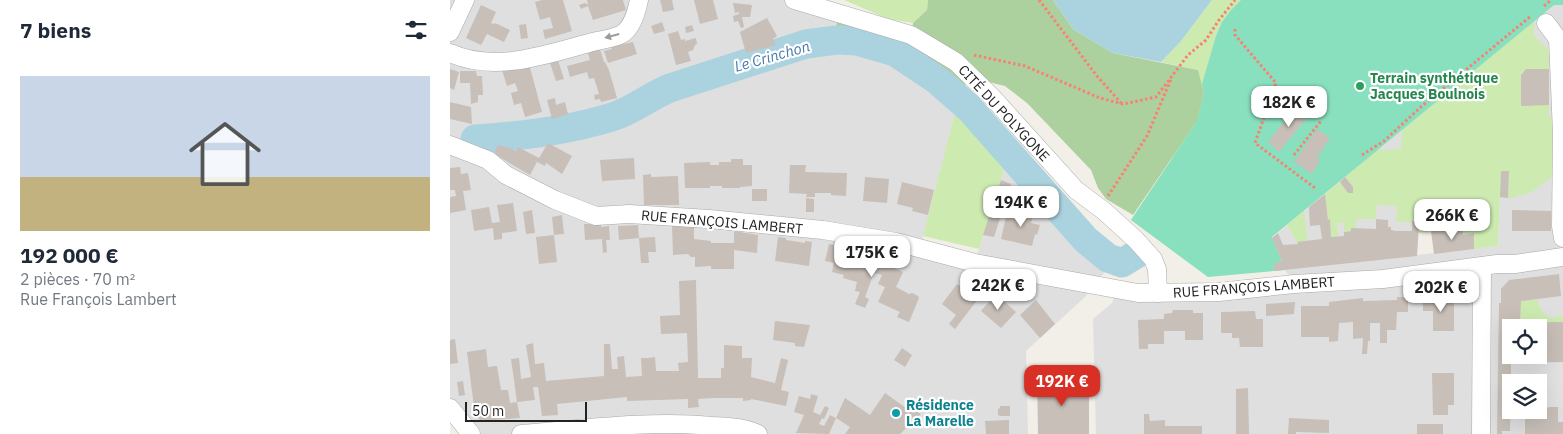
<!DOCTYPE html>
<html lang="fr">
<meta charset="utf-8">
<style>
:root{--surface:#fff;--page:#f6f6f7;--text:#1f2937;--muted:#747a83;--accent:#d93025}
body{margin:0;font-family:"IBM Plex Sans",sans-serif;background:var(--page);color:var(--text);height:100vh;display:flex;flex-direction:column;font-size:19px;white-space:nowrap}
*{box-sizing:border-box;margin:0}
p{font-size:16px;color:var(--muted)}
.icon{flex:none;width:28px;height:28px;fill:none;stroke:currentColor;stroke-width:2;stroke-linecap:round;stroke-linejoin:round}
.map{position:relative;flex:1;overflow:hidden}
.panel{display:flex;flex-direction:column;background:var(--surface);width:450px}
.panel>*{flex:none}
.fabs{position:absolute;left:1052px;top:319px;display:grid;gap:10px}
.fabs a{display:grid;place-items:center;width:45px;height:45px;border-radius:0px;background:var(--surface);box-shadow:0 5px 20px #0002;font-size:25px}
.scale{position:absolute;left:15px;bottom:12px;width:122px;box-sizing:border-box;padding-left:5px;border:2px solid #222;border-top:0;font-size:14px;line-height:18px;white-space:nowrap;color:#222;-webkit-text-stroke:4px #fff;paint-order:stroke}
.price{position:absolute;translate:-50% -42px;padding:0 11px;border-radius:10px;background:#fff;color:#222;font-size:16px;line-height:32px;filter:drop-shadow(0 1px 2px #0008)}
.price::after{content:'';position:absolute;left:50%;top:30px;width:15px;height:11px;margin-left:-8px;background:inherit;clip-path:polygon(0 0,100% 0,50% 100%)}
.price.active{background:var(--accent);color:#fff}
ul{padding:0;list-style:none}
li{display:grid;align-content:center;gap:10px;height:265px;padding:0 20px}
li span{display:grid;place-items:center;height:155px;border-radius:0px;color:#555}
li>.icon{margin-inline-start:auto}
span .icon{width:90px;height:90px;fill:#fffc;stroke-width:1}
li b{font-size:21px}
h2{display:flex;justify-content:space-between;align-items:center;height:60px;padding:0 20px;font-size:21px}
main{display:flex;flex:1;min-height:0}
.map>svg:first-child{display:block}
</style>
<main>
<section class="panel">
<h2>7 biens<svg class="icon" aria-label="filters" viewBox="0 0 24 24"><path d="M4 7h16M4 17h16"/><circle cx="9" cy="7" r="2"/><circle cx="15" cy="17" r="2"/></svg></h2>
<ul>
<li><span style="background:linear-gradient(#c9d6e8 65%,#c2b280 0)"><svg class="icon" aria-label="home" viewBox="0 0 24 24"><path d="M3 11l9-7 9 7M6 9v11h12V9"/></svg></span><div><b>192 000 €</b><p>2 pièces · 70 m²</p><p>Rue François Lambert</p></div></li>
</ul>
</section>
<div class="map">
<svg width="1113" height="434" viewBox="0 0 1113 434">
<rect width="100%" height="100%" fill="#f2efe9"/>
<g fill="#e0dfdf" fill-rule="evenodd">
<path d="M 0,0 L 344,0 L 389,14 L 386,44 L 409,44 L 443,56 L 453,62 L 507,105 L 470,249 L 525,262 L 557,160 L 655,272 L 635,297 L 576,351 L 578,434 L 21,434 L 0,407 Z"/>
<path d="M 1104,4 L 1113,5 L 1113,434 L 646,434 L 643,319 L 662,303 L 667,288 L 844,283 L 835,270 L 822,238 L 977,109 L 967,255 L 1048,246 L 1056,44 ZM 1061,328 L 1089,328 L 1089,355 L 1061,355 ZM 1061,382 L 1089,382 L 1089,410 L 1061,410 Z"/>
</g>
<g fill="#cdebb0">
<path d="M 394,0 L 478,0 L 477,10 L 463,23 L 438,19 Z"/>
<path d="M 762,0 L 799,0 L 764,269 L 758,277 L 681,220 L 723,157 L 748,70 L 711,62 L 731,41 Z"/>
<path d="M 1084,21 L 1084,36 L 1099,50 L 1099,69 L 1077,69 L 1071,75 L 1071,105 L 1099,105 L 1099,117 L 1103,118 L 1103,176 L 1082,192 L 1062,198 L 1058,198 L 1059,171 L 1051,171 L 1048,246 L 1024,249 L 1024,233 L 1013,235 L 1011,227 L 968,233 L 969,222 L 946,222 L 947,206 L 926,205 L 926,219 L 906,219 L 906,229 L 901,229 L 901,231 L 894,232 L 894,223 L 887,223 L 888,236 L 881,237 L 880,220 L 878,220 L 875,194 L 890,182 L 898,193 L 903,193 L 903,187 L 895,177 L 927,150 L 951,149 L 952,130 Z"/>
<path d="M 507,105 L 537,135 L 557,160 L 529,249 L 473,236 Z"/>
<path d="M 854,211 L 858,241 L 847,242 L 837,225 Z"/>
<path d="M 1087,299 C 1091,313 1098,323 1113,314 L 1113,322 L 1070,322 L 1071,301 Z"/>
</g>
<path fill="#add19e" d="M 478,0 L 603,0 L 623,29 L 663,53 L 748,70 L 754,94 L 747,121 L 683,215 L 656,199 L 648,188 L 641,170 L 577,103 L 555,86 L 522,78 L 510,89 L 467,52 L 411,36 L 384,36 L 389,14 L 461,35 L 463,23 L 477,10 Z"/>
<path fill="#c6e0d4" d="M 393,35 L 416,37 L 467,52 L 490,70 L 534,111 L 627,217 L 661,250 L 673,252 L 685,244 L 697,256 C 681,271 677,271 655,272 L 537,135 L 507,105 L 453,62 C 437,53 417,45 399,43 C 368,41 336,54 307,63 C 276,73 244,82 214,95 C 195,103 178,115 159,121 C 116,135 71,135 28,146 L 23,136 L 103,129 L 157,117 L 210,87 L 239,76 L 254,69 L 364,39 Z"/>
<path fill="#88e0be" d="M 791,0 L 1113,0 L 1113,5 L 1104,5 L 822,237 L 835,270 L 758,277 L 681,220 L 747,121 L 754,94 L 752,84 L 766,36 L 772,22 L 781,10 Z"/>
<path fill="#e2e2e2" d="M 1072,362 L 1113,362 L 1113,407 L 1089,408 L 1089,382 L 1061,382 L 1060,408 L 1061,363 L 1071,363 Z"/>
<path fill="#aad3df" d="M 603,0 L 762,0 L 731,41 L 711,62 L 663,53 L 623,29 Z"/>
<g fill="none" stroke-linecap="round" stroke-linejoin="round">
<path stroke="#aad3df" stroke-width="29" d="M 25,139 C 71,136 117,131 162,117 C 182,111 200,96 220,88 L 356,44 L 387,40 L 407,41 L 445,52 L 487,80 L 519,108 L 636,240 L 658,258 L 672,263 L 690,252"/>
</g>
<g fill="#c7bfb8" fill-rule="evenodd">
<path d="M 92,0 L 113,0 L 122,31 L 95,39 L 93,30 L 103,28 L 100,17 L 90,20 L 85,2 Z"/>
<path d="M 137,0 L 173,0 L 176,10 L 143,20 L 138,6 L 131,9 L 129,5 L 135,3 L 138,5 Z"/>
<path d="M 210,0 L 222,0 L 224,10 L 213,12 Z"/>
<path d="M 244,0 L 263,0 L 268,19 L 250,24 Z"/>
<path d="M 283,3 L 302,5 L 300,17 L 292,17 L 294,27 L 291,28 L 288,21 L 284,22 L 283,16 L 289,14 L 289,12 L 285,13 Z"/>
<path d="M 31,5 L 46,12 L 41,23 L 44,24 L 45,23 L 60,30 L 54,42 L 37,34 L 31,45 L 16,38 Z"/>
<path d="M 317,18 L 327,36 L 323,39 L 326,45 L 296,53 L 290,32 Z"/>
<path d="M 212,22 L 215,31 L 204,34 L 201,26 Z"/>
<path d="M 76,24 L 78,38 L 71,39 L 69,25 Z"/>
<path d="M 242,25 L 244,31 L 236,33 L 235,27 Z"/>
<path d="M 228,31 L 231,40 L 235,39 L 235,41 L 246,38 L 247,44 L 245,45 L 243,50 L 238,52 L 241,61 L 226,65 L 218,34 Z"/>
<path d="M 183,42 L 187,54 L 158,63 L 154,51 L 162,49 L 161,47 Z"/>
<path d="M 148,43 L 154,62 L 155,62 L 159,70 L 167,98 L 151,102 L 150,99 L 145,100 L 144,95 L 149,94 L 144,78 L 139,79 L 137,72 L 120,77 L 117,66 L 140,60 L 136,47 Z"/>
<path d="M 108,60 L 114,79 L 106,81 L 100,63 Z"/>
<path d="M 79,64 L 92,112 L 75,117 L 71,103 L 64,105 L 61,93 L 68,91 L 65,83 L 57,86 L 52,70 Z"/>
<path d="M 0,69 L 9,72 L 4,90 L 0,88 Z"/>
<path d="M 1076,69 L 1099,69 L 1099,105 L 1071,106 L 1071,75 Z"/>
<path d="M 10,71 L 26,71 L 27,76 L 32,76 L 33,95 L 28,95 L 28,102 L 21,104 L 20,83 L 10,83 Z"/>
<path d="M 105,98 L 106,105 L 115,102 L 118,114 L 102,119 L 97,100 Z"/>
<path d="M 0,102 L 21,107 L 22,124 L 0,119 Z"/>
<path d="M 848,104 L 860,114 L 829,152 L 818,142 Z"/>
<path d="M 867,129 L 880,138 L 867,158 L 870,160 L 862,174 L 844,162 Z"/>
<path d="M 98,143 L 122,156 L 112,174 L 99,165 L 96,163 L 95,166 L 87,162 L 80,175 L 44,154 L 48,145 L 57,147 L 66,151 L 68,147 L 89,158 Z"/>
<path d="M 184,158 L 185,179 L 152,181 L 150,160 Z"/>
<path d="M 281,159 L 293,159 L 293,165 L 302,165 L 302,186 L 290,187 L 290,188 L 272,188 L 272,186 L 260,186 L 260,188 L 235,188 L 234,163 L 260,162 L 260,165 L 269,165 L 269,162 L 281,162 Z"/>
<path d="M 340,165 L 356,165 L 355,172 L 397,173 L 396,196 L 381,195 L 381,193 L 365,193 L 365,197 L 356,197 L 357,194 L 339,193 Z"/>
<path d="M 10,167 L 11,174 L 18,173 L 21,190 L 13,191 L 16,210 L 0,213 L 0,197 L 6,196 L 5,190 L 0,190 L 0,168 Z"/>
<path d="M 1051,171 L 1059,171 L 1058,198 L 1050,197 Z"/>
<path d="M 201,174 L 201,177 L 228,176 L 229,205 L 194,205 L 193,175 Z"/>
<path d="M 415,177 L 439,179 L 437,203 L 413,201 Z"/>
<path d="M 895,177 L 903,187 L 903,193 L 898,193 L 890,182 Z"/>
<path d="M 551,180 L 561,184 L 544,237 L 533,235 Z"/>
<path d="M 452,182 L 484,190 L 478,215 L 462,211 L 463,208 L 447,204 Z"/>
<rect x="302" y="189" width="15" height="12"/>
<path d="M 875,194 L 878,220 L 880,219 L 881,237 L 894,236 L 894,232 L 901,231 L 901,228 L 926,229 L 926,219 L 938,220 L 938,227 L 941,227 L 941,230 L 946,231 L 962,231 L 962,221 L 969,222 L 967,256 L 824,271 L 824,263 L 832,262 L 822,238 L 828,233 L 833,245 L 848,244 L 847,242 L 872,239 L 870,225 L 860,226 L 859,207 Z"/>
<path d="M 356,198 L 364,199 L 364,212 L 356,212 Z"/>
<path d="M 63,203 L 67,231 L 52,233 L 52,239 L 44,240 L 43,228 L 24,231 L 21,210 L 39,207 L 42,223 L 50,222 L 47,205 Z"/>
<path d="M 568,208 L 584,212 L 581,223 L 590,225 L 587,235 L 585,234 L 582,246 L 551,239 L 556,217 L 565,219 Z"/>
<path d="M 82,210 L 85,233 L 76,234 L 73,212 Z"/>
<path d="M 1062,210 L 1101,211 L 1101,231 L 1062,231 Z"/>
<path d="M 112,215 L 114,234 L 104,235 L 107,262 L 89,264 L 86,237 L 104,235 L 102,217 Z"/>
<path d="M 134,224 L 151,224 L 151,227 L 159,226 L 160,240 L 156,240 L 157,252 L 153,253 L 152,239 L 135,240 Z"/>
<path d="M 188,225 L 189,238 L 169,240 L 168,226 Z"/>
<path d="M 222,225 L 244,226 L 244,239 L 261,241 L 261,243 L 284,243 L 284,231 L 308,235 L 307,253 L 284,250 L 284,269 L 261,269 L 261,266 L 245,267 L 245,257 L 241,257 L 238,254 L 223,255 Z"/>
<path d="M 1012,227 L 1013,235 L 1024,233 L 1024,249 L 984,254 L 981,231 Z"/>
<path d="M 205,237 L 206,252 L 198,252 L 199,263 L 191,263 L 189,238 Z"/>
<path d="M 328,237 L 336,238 L 336,240 L 355,243 L 355,241 L 362,242 L 359,266 L 325,261 Z"/>
<path d="M 379,244 L 440,258 L 437,265 L 453,272 L 446,287 L 459,294 L 462,293 L 468,296 L 469,298 L 459,322 L 447,317 L 450,312 L 428,302 L 435,287 L 428,284 L 432,275 L 424,273 L 415,297 L 419,299 L 415,308 L 405,304 L 410,292 L 405,291 L 407,282 L 393,278 L 394,275 L 382,272 L 384,263 L 375,261 Z"/>
<path d="M 1109,274 L 1111,296 L 1071,301 L 1070,322 L 1113,322 L 1113,362 L 1061,363 L 1060,431 L 1052,431 L 1052,434 L 1047,434 L 1049,303 L 1051,303 L 1051,289 L 1059,280 ZM 1061,328 L 1089,328 L 1089,355 L 1061,355 Z"/>
<path d="M 246,280 L 248,378 L 271,378 L 271,368 L 274,368 L 274,345 L 292,346 L 292,358 L 302,358 L 301,377 L 325,383 L 331,358 L 338,360 L 331,390 L 339,392 L 336,406 L 301,399 L 301,400 L 293,401 L 293,398 L 263,398 L 248,399 L 249,407 L 238,408 L 238,399 L 177,401 L 177,397 L 107,404 L 108,415 L 92,416 L 88,387 L 83,387 L 85,400 L 67,402 L 70,418 L 31,421 L 25,415 L 17,352 L 36,349 L 38,367 L 47,366 L 51,390 L 58,390 L 60,403 L 67,402 L 61,359 L 69,358 L 71,379 L 81,377 L 76,345 L 83,343 L 85,364 L 94,363 L 96,381 L 154,376 L 154,344 L 160,344 L 162,369 L 168,369 L 167,357 L 174,356 L 176,377 L 192,376 L 191,358 L 198,358 L 205,357 L 206,371 L 229,371 L 228,363 L 238,362 L 237,333 L 211,334 L 210,316 L 230,315 L 229,281 Z"/>
<path d="M 507,284 L 528,299 L 505,329 L 499,324 L 506,315 L 492,304 Z"/>
<path d="M 546,294 L 566,312 L 551,328 L 531,311 Z"/>
<path d="M 947,297 L 958,297 L 958,312 L 947,312 L 946,330 L 937,330 L 937,343 L 930,343 L 930,323 L 920,323 L 920,341 L 918,341 L 917,354 L 912,354 L 913,338 L 903,339 L 903,322 L 889,323 L 888,341 L 879,342 L 879,337 L 851,337 L 851,306 L 879,306 L 879,302 L 913,298 L 913,301 L 947,300 Z"/>
<path d="M 983,297 L 1004,297 L 1004,331 L 983,331 L 983,311 L 973,311 L 973,300 L 983,299 Z"/>
<path d="M 586,300 L 605,324 L 590,338 L 570,315 Z"/>
<path d="M 845,302 L 844,314 L 816,316 L 816,304 Z"/>
<path d="M 723,310 L 743,310 L 743,313 L 753,313 L 753,340 L 735,340 L 735,331 L 714,331 L 714,344 L 698,344 L 698,349 L 689,349 L 688,320 L 714,319 L 714,314 L 722,313 Z"/>
<path d="M 805,311 L 806,319 L 813,319 L 813,347 L 790,347 L 789,338 L 782,338 L 782,333 L 771,333 L 771,312 Z"/>
<path d="M 325,321 L 360,325 L 354,347 L 345,346 L 345,343 L 323,340 Z"/>
<path d="M 5,339 L 8,363 L 0,364 L 0,340 Z"/>
<path d="M 452,348 L 462,355 L 455,367 L 444,360 Z"/>
<path d="M 609,372 L 609,386 L 639,386 L 639,434 L 588,434 L 587,373 Z"/>
<path d="M 982,373 L 1004,373 L 1004,405 L 998,405 L 998,415 L 983,415 Z"/>
<path d="M 13,381 L 15,395 L 9,396 L 7,382 Z"/>
<path d="M 798,388 L 799,434 L 786,434 L 786,389 Z"/>
<path d="M 435,393 L 456,408 L 465,410 L 471,414 L 450,434 L 395,434 L 400,427 L 386,418 L 395,398 L 420,415 Z"/>
<path d="M 361,394 L 368,396 L 363,412 L 370,415 L 375,406 L 379,408 L 374,419 L 372,418 L 369,424 L 374,426 L 380,415 L 386,418 L 379,434 L 346,433 L 354,415 L 344,412 L 349,396 L 360,399 Z"/>
<path d="M 550,406 L 560,406 L 560,416 L 550,416 L 548,415 L 548,408 L 550,409 Z"/>
<path d="M 1102,407 L 1108,407 L 1108,422 L 1113,422 L 1113,434 L 1075,434 L 1075,410 L 1089,410 L 1089,408 Z"/>
<path d="M 694,414 L 699,414 L 700,421 L 715,420 L 715,426 L 752,426 L 752,434 L 694,434 Z"/>
<path d="M 839,418 L 879,420 L 879,433 L 846,432 L 846,434 L 838,434 Z"/>
<path d="M 559,420 L 559,434 L 536,434 L 535,421 Z"/>
<rect x="967" y="424" width="26" height="10"/>
</g>
<g fill="none" stroke-linecap="round" stroke-linejoin="round">
<defs>
<g id="minor">
<path d="M 344,0 L 461,35 L 506,62 L 542,97 L 626,190 L 654,211 L 686,240 L 703,259 L 707,269 L 708,293"/>
<path d="M 1096,23 L 1108,39 L 1112,133 L 1111,226 L 1113,238"/>
<path d="M 0,32 L 15,0"/>
<path d="M 0,53 C 44,73 95,55 139,43 C 149,40 163,39 172,34 C 182,28 187,10 189,0"/>
<path d="M 0,145 L 38,160 L 56,175 L 105,200 L 146,216 L 179,214 L 259,219 L 373,230 L 446,242 L 525,263 L 688,293 L 769,292 L 844,284 L 933,279 L 1047,264 L 1065,264 L 1113,257"/>
<path d="M 0,408 L 21,434"/>
<path d="M 71,434 C 134,429 199,420 263,426 C 278,427 294,427 308,434"/>
<path d="M 1031,434 L 1032,266"/>
</g>
</defs>
<use href="#minor" stroke="#a9a9a9" stroke-width="19"/>
<g stroke="#fa8072" stroke-width="3" stroke-dasharray="2.5 2.5" stroke-linecap="butt">
<path d="M 589,0 L 647,76 L 671,103"/>
<path d="M 1094,6 L 1101,0"/>
<path d="M 785,29 L 785,35 L 826,83 L 805,143 L 865,188"/>
<path d="M 524,55 L 575,66 L 650,98 L 673,104 L 683,102 L 706,97 L 738,55 L 756,40 L 769,20 L 785,0"/>
<path d="M 844,155 L 871,121"/>
<path d="M 912,155 L 934,141 L 972,106 L 1081,16"/>
<path d="M 658,196 L 697,136 L 721,79"/>
</g>
<use href="#minor" stroke="#fff" stroke-width="18"/>
</g>
<defs><path id="oneway-solid" d="M-6-.8H1V-3.2L6.5 0L1 3.2V.8H-6Z" transform="scale(1.25)"/></defs>
<use fill="#9c9c9c" href="#oneway-solid" transform="translate(162 36) rotate(165)"/>
<circle fill="#2e9e5b" stroke="#fff" stroke-width="2" cx="910" cy="86" r="5"/>
<circle fill="#0f9aa8" stroke="#fff" stroke-width="2" cx="446" cy="413" r="5"/>
<g text-anchor="middle" dominant-baseline="central" stroke-width="4.5" stroke-linejoin="round" paint-order="stroke">
<g font-size="14" font-weight="bold" fill="#27864d" stroke="#fff" text-anchor="start">
<text x="920" y="78">Terrain synthétique<tspan x="920" dy="16">Jacques Boulnois</tspan></text>
</g>
<g font-size="14" fill="#222" stroke="#fff">
<text transform="translate(554 113) rotate(47)">CITÉ DU POLYGONE</text>
<text transform="translate(272 222) rotate(5)">RUE FRANÇOIS LAMBERT</text>
<text transform="translate(804 287) rotate(-4)">RUE FRANÇOIS LAMBERT</text>
</g>
<g font-size="14" font-weight="bold" fill="#0d838f" stroke="#fff" text-anchor="start">
<text x="456" y="405">Résidence<tspan x="456" dy="16">La Marelle</tspan></text>
</g>
<g font-size="15" font-style="italic" fill="#4a7aab" stroke="#fff">
<text transform="translate(322 56) rotate(-16)">Le Crinchon</text>
</g>
</g>
</svg>
<div class="fabs">
<a><svg class="icon" aria-label="locate" viewBox="0 0 24 24"><circle cx="12" cy="12" r="6"/><path d="M12 2v4M12 18v4M2 12h4M18 12h4"/></svg></a>
<a><svg class="icon" aria-label="layers" viewBox="0 0 24 24"><path d="M12 4l9 5-9 5-9-5zM3 14l9 5 9-5"/></svg></a>
</div>
<div class="scale">50 m</div>
<b class="price" style="left:839px;top:128px">182K €</b>
<b class="price" style="left:571px;top:228px">194K €</b>
<b class="price" style="left:1002px;top:241px">266K €</b>
<b class="price" style="left:422px;top:278px">175K €</b>
<b class="price" style="left:548px;top:311px">242K €</b>
<b class="price" style="left:991px;top:313px">202K €</b>
<b class="price active" style="left:612px;top:407px">192K €</b>
</div>
</main>
